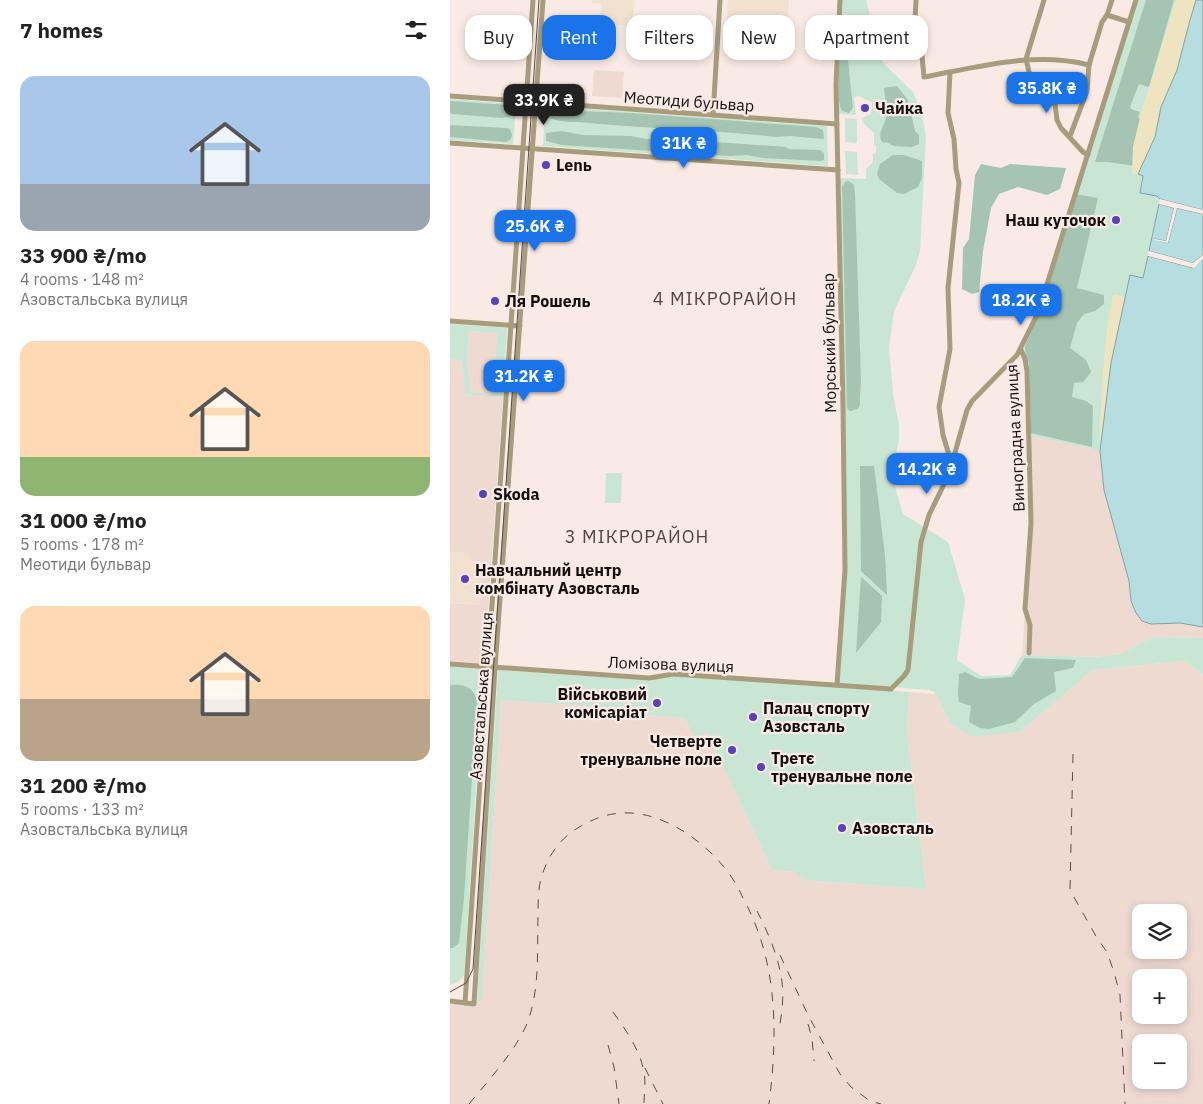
<!DOCTYPE html>
<meta charset="utf-8">
<style>
:root{--surface:#fff;--page:#f6f6f6;--text:#222;--muted:#767676;--accent:#1a73e8}
body{margin:0;font-family:"IBM Plex Sans",sans-serif;background:var(--page);color:var(--text);height:100vh;display:flex;flex-direction:column;font-size:19px;white-space:nowrap}
*{box-sizing:border-box;margin:0}
p{font-size:16px;color:var(--muted)}
.icon{flex:none;width:28px;height:28px;fill:none;stroke:currentColor;stroke-width:2;stroke-linecap:round;stroke-linejoin:round}
.map{position:relative;flex:1;overflow:hidden}
.sheet{display:flex;flex-direction:column;background:var(--surface);width:450px}
.sheet>*{flex:none}
.hud{position:absolute;left:15px;top:15px;width:475px;height:45px;display:flex;gap:10px}
.tools{position:absolute;left:682px;top:904px;display:grid;gap:10px}
.tools a{display:grid;place-items:center;width:55px;height:55px;border-radius:10px;background:var(--surface);box-shadow:0 2px 8px #0003;font-size:25px}
.price{position:absolute;translate:-50% -42px;padding:0 11px;border-radius:10px;background:var(--accent);color:#fff;font-size:16px;line-height:32px;filter:drop-shadow(0 1px 2px #0008)}
.price::after{content:'';position:absolute;left:50%;top:30px;width:15px;height:11px;margin-left:-8px;background:inherit;clip-path:polygon(0 0,100% 0,50% 100%)}
.price.on{background:#222;color:#fff}
ul{padding:0;list-style:none}
li{display:grid;align-content:center;gap:10px;height:265px;padding:0 20px}
li span{display:grid;place-items:center;height:155px;border-radius:15px;color:#555}
li>.icon{margin-inline-start:auto}
span .icon{width:90px;height:90px;fill:#fffc;stroke-width:1}
li b{font-size:21px}
h2{display:flex;justify-content:space-between;align-items:center;height:60px;padding:0 20px;font-size:21px}
.chip{padding:0 18px;border-radius:15px;background:var(--surface);box-shadow:0 2px 8px #0003;font-size:18px;line-height:45px}
.chip.on{background:var(--accent);color:#fff}
main{display:flex;flex:1;min-height:0}
.map>svg:first-child{display:block}
</style>
<main>
<section class="sheet">
<h2>7 homes<svg class="icon" aria-label="filters" viewBox="0 0 24 24"><path d="M4 7h16M4 17h16"/><circle cx="9" cy="7" r="2"/><circle cx="15" cy="17" r="2"/></svg></h2>
<ul>
<li><span style="background:linear-gradient(#a9c7e8 70%,#9aa5b1 0)"><svg class="icon" aria-label="home" viewBox="0 0 24 24"><path d="M3 11l9-7 9 7M6 9v11h12V9"/></svg></span><div><b>33 900 ₴/mo</b><p>4 rooms · 148 m²</p><p>Азовстальська вулиця</p></div></li>
<li><span style="background:linear-gradient(#ffd9b3 75%,#8fb573 0)"><svg class="icon" aria-label="home" viewBox="0 0 24 24"><path d="M3 11l9-7 9 7M6 9v11h12V9"/></svg></span><div><b>31 000 ₴/mo</b><p>5 rooms · 178 m²</p><p>Меотиди бульвар</p></div></li>
<li><span style="background:linear-gradient(#ffd9b3 60%,#b9a48a 0)"><svg class="icon" aria-label="home" viewBox="0 0 24 24"><path d="M3 11l9-7 9 7M6 9v11h12V9"/></svg></span><div><b>31 200 ₴/mo</b><p>5 rooms · 133 m²</p><p>Азовстальська вулиця</p></div></li>
</ul>
</section>
<div class="map">
<svg width="753" height="1104" viewBox="0 0 753 1104">
<rect width="100%" height="100%" fill="#f9eae5"/>
<g fill="#efdad2" fill-rule="evenodd">
<path d="M 144,70 L 174,72 L 172,98 L 142,96 Z"/>
<path d="M 19,331 L 47,333 L 43,394 L 21,392 L 17,358 Z"/>
<path d="M 0,358 L 12,359 L 15,394 L 53,397 L 34,665 L 0,663 L 0,603 L 29,605 L 32,562 L 21,561 L 17,553 L 0,552 Z"/>
<path d="M 578,435 L 650,451 L 654,490 L 679,581 L 681,601 L 720,623 L 730,623 L 753,627 L 753,638 L 703,637 L 670,654 L 644,657 L 572,655 L 581,523 Z"/>
<path d="M 733,661 L 753,674 L 753,1104 L 0,1104 L 0,1003 L 26,1007 L 27,1000 L 32,1000 L 51,700 L 181,709 L 181,714 L 235,718 L 257,732 L 322,870 L 348,872 L 354,880 L 476,889 L 457,732 L 459,692 L 485,694 L 501,724 L 571,731 L 643,670 ZM 691,912 L 729,912 L 729,950 L 691,950 ZM 691,978 L 729,978 L 729,1015 L 691,1015 ZM 691,1042 L 729,1042 L 729,1080 L 691,1080 Z"/>
</g>
<g fill="#f2e1cf">
<path d="M 142,0 L 184,0 L 182,26 L 150,24 L 151,4 L 141,3 Z"/>
<path d="M 278,0 L 339,0 L 336,59 L 275,56 Z"/>
<path d="M 0,552 L 18,553 L 21,561 L 32,562 L 30,605 L 0,603 Z"/>
</g>
<g fill="#c9e6d4" fill-rule="evenodd">
<path d="M 392,0 L 416,0 L 433,63 L 463,92 L 472,114 L 476,136 L 470,251 L 466,265 L 444,311 L 439,347 L 443,394 L 449,425 L 449,440 L 444,462 L 445,487 L 453,514 L 498,542 L 515,599 L 507,660 L 531,676 L 560,675 L 572,655 L 644,657 L 670,654 L 703,637 L 753,638 L 753,674 L 733,661 L 643,670 L 571,731 L 523,737 L 501,724 L 484,692 L 479,690 L 389,683 L 397,570 L 390,178 L 416,179 L 416,169 L 423,162 L 423,154 L 426,152 L 426,146 L 424,144 L 424,133 L 413,123 L 412,118 L 421,114 L 422,102 L 408,96 L 404,97 L 406,115 L 388,114 L 388,85 ZM 396,46 L 397,50 L 403,108 L 392,111 C 385,97 390,65 391,49 L 392,47 ZM 404,185 L 411,396 L 410,405 L 404,411 L 398,410 L 392,187 Z"/>
<path d="M 686,0 L 726,0 L 690,117 L 683,147 L 682,173 L 693,175 L 710,199 L 693,278 L 680,275 L 675,297 L 663,295 C 654,347 651,398 650,451 L 578,435 L 577,371 L 571,350 L 584,322 Z"/>
<path d="M 0,99 L 66,104 L 63,144 L 0,140 Z"/>
<path d="M 95,106 L 377,126 L 378,166 L 93,146 Z"/>
<path d="M 395,118 L 407,119 L 407,143 L 395,142 Z"/>
<path d="M 395,151 L 407,152 L 408,175 L 396,174 Z"/>
<path d="M 0,324 L 57,328 L 53,397 L 15,394 L 12,360 L 0,358 ZM 19,331 L 47,333 L 43,394 L 21,392 L 17,358 Z"/>
<path d="M 156,473 L 172,473 L 171,503 L 155,503 Z"/>
<path d="M 0,666 L 34,668 L 14,975 L 8,982 L 0,985 Z"/>
<path d="M 48,670 L 198,680 L 226,676 L 459,692 L 457,732 L 476,889 L 354,880 L 348,876 L 348,872 L 322,870 L 257,732 L 245,738 L 235,718 L 180,714 L 180,709 L 51,700 L 32,1001 L 27,1000 Z"/>
</g>
<g fill="#a5c4b2">
<path d="M 696,0 L 724,0 L 699,87 L 689,84 L 680,107 L 681,109 L 690,112 L 688,117 L 698,126 L 685,166 L 658,162 L 645,162 Z"/>
<path d="M 393,46 L 396,46 L 397,49 L 403,108 L 399,113 L 392,111 C 385,97 390,65 391,48 Z"/>
<path d="M 447,86 L 458,100 L 465,131 L 469,135 L 469,144 L 462,147 L 444,146 L 436,142 L 433,143 C 426,134 435,126 436,117 C 437,107 435,98 434,88 Z"/>
<path d="M 0,101 L 59,105 L 62,106 L 63,113 L 61,116 L 52,118 L 2,114 L 0,113 Z"/>
<path d="M 101,110 L 181,113 L 366,127 L 373,130 L 374,138 L 373,139 L 340,136 L 325,137 C 266,130 207,129 149,124 C 132,121 115,124 99,118 L 98,113 Z"/>
<path d="M 0,125 L 56,128 L 60,129 L 62,135 L 61,139 L 56,142 L 0,137 Z"/>
<path d="M 112,131 L 133,135 L 181,136 L 196,139 L 224,139 L 336,147 L 339,149 L 370,150 L 374,153 L 374,160 L 371,161 L 313,158 L 297,155 L 279,156 L 112,145 L 96,141 L 96,133 Z"/>
<path d="M 443,155 L 454,155 L 472,161 L 472,178 L 468,187 L 454,194 L 447,193 L 429,179 L 427,174 L 430,164 Z"/>
<path d="M 531,164 L 551,168 L 560,164 L 616,168 L 610,189 L 597,195 L 568,187 L 549,194 L 541,208 L 533,251 L 529,292 L 522,294 L 512,289 L 513,248 L 519,239 L 525,175 Z"/>
<path d="M 399,181 L 404,185 L 405,194 L 411,381 L 410,405 L 408,409 L 401,411 L 398,410 L 397,407 L 392,187 L 395,182 Z"/>
<path d="M 626,194 L 648,198 L 627,288 L 654,295 L 654,304 L 645,311 L 634,314 L 627,323 L 620,348 L 636,360 L 641,372 L 633,382 L 624,383 L 622,397 L 636,401 L 643,406 L 642,447 L 581,433 L 579,363 L 576,357 L 575,346 L 591,310 Z"/>
<path d="M 410,466 L 424,466 L 435,555 L 437,595 L 411,571 Z"/>
<path d="M 411,577 L 432,596 L 431,622 L 406,653 Z"/>
<path d="M 575,658 L 626,660 L 623,668 L 604,672 L 606,691 L 584,704 L 565,722 L 539,729 L 530,728 L 519,722 L 521,706 L 509,702 L 508,694 L 509,674 L 515,672 L 529,679 L 562,677 Z"/>
<path d="M 0,685 C 15,684 25,687 27,704 L 14,898 L 9,943 L 3,948 L 0,948 Z"/>
</g>
<g fill="#eee4bf">
<path d="M 726,0 L 746,0 L 740,20 L 727,70 L 711,107 L 705,137 L 688,174 L 682,173 L 683,147 L 690,118 Z"/>
<path d="M 663,295 L 675,297 L 661,363 L 650,451 C 651,398 653,347 663,295 Z"/>
</g>
<g fill="#b6dee1" stroke="#86a0a2">
<path d="M 746,0 L 753,0 L 753,210 L 710,199 L 707,196 L 690,193 L 693,176 L 688,174 L 705,137 L 711,107 L 727,70 L 740,20 Z"/>
<path d="M 709,204 L 724,208 L 716,241 L 705,239 L 718,243 L 727,208 L 753,214 L 753,255 L 743,263 L 699,251 Z"/>
<path d="M 698,256 L 743,268 L 753,259 L 753,627 L 730,623 L 701,624 L 692,621 L 686,613 L 681,601 L 679,581 L 654,490 L 650,451 L 661,363 L 680,275 L 693,278 Z"/>
</g>
<g fill="#f9eae5">
<path d="M 710,199 L 753,210 L 753,214 L 727,208 L 718,243 L 704,240 L 705,239 L 716,241 L 724,208 L 709,204 Z"/>
<path d="M 699,251 L 743,263 L 753,255 L 753,259 L 744,268 L 698,256 Z"/>
</g>
<g fill="none" stroke-linecap="round" stroke-linejoin="round">
<g stroke="#a79d7d" stroke-width="5">
<path d="M 466,0 L 465,21 L 467,35 L 471,45 L 474,77 C 528,67 584,51 639,65"/>
<path d="M 594,0 L 576,59 L 579,72 L 583,81 L 605,104 L 607,120 L 611,128 L 633,152 L 638,155"/>
<path d="M 657,15 L 679,22"/>
<path d="M 500,72 L 498,113 L 504,139 L 506,169 L 509,183 L 498,288 L 500,349 L 489,407 L 493,435 L 499,455 L 503,461"/>
<path d="M 0,96 L 387,124"/>
<path d="M 263,115 L 270,0"/>
<path d="M 620,136 L 637,91 L 639,65 L 652,22 L 657,15 L 662,0"/>
<path d="M 0,143 L 388,170"/>
<path d="M 0,321 L 70,326"/>
<path d="M 571,350 L 575,359 L 577,371 L 581,523 L 575,609 L 580,625 L 579,653"/>
<path d="M 0,664 L 199,678 L 224,674 L 441,689 L 454,676 L 458,670 L 471,542 L 479,515 L 499,474 L 517,410 L 522,401 L 567,355 L 588,313 L 686,0"/>
<path d="M 387,685 L 395,570 L 393,406 L 386,85 L 390,0"/>
<path d="M 0,1001 L 24,1004 L 45,668 L 93,0"/>
<path d="M 15,1003 L 83,0"/>
</g>
<path stroke="#564e4c" stroke-width="1" d="M 0,992 L 16,983 L 23,969 L 89,0"/>
<g stroke="#564e4c" stroke-width="1" stroke-dasharray="9 9" stroke-linecap="butt">
<path d="M 623,754 L 620,890 L 647,938 L 657,952 L 664,972 L 670,995 L 675,1104"/>
<path d="M 307,911 C 318,932 329,958 332,982 C 334,997 332,1014 329,1029"/>
<path d="M 330,955 L 358,1015 L 390,1074 L 401,1087 L 420,1101 L 431,1104"/>
<path d="M 163,1012 C 176,1030 190,1050 194,1072 C 196,1082 194,1094 194,1104"/>
<path d="M 358,1024 L 362,1038 L 364,1061"/>
<path d="M 158,1045 L 164,1067 L 169,1104"/>
<path d="M 195,1068 L 213,1104"/>
<path d="M 19,1104 C 38,1081 68,1048 78,1021 C 90,987 87,951 88,916 C 88,903 88,887 92,875 C 99,854 111,837 131,826 C 147,817 162,812 181,813 C 218,815 256,843 278,872 C 284,880 289,889 293,898 C 328,962 328,1033 319,1104"/>
</g>
</g>
<g fill="#5a41ba" stroke="#f9eae5" stroke-width="2">
<circle cx="415" cy="108" r="5"/>
<circle cx="96" cy="165" r="5"/>
<circle cx="666" cy="220" r="5"/>
<circle cx="45" cy="301" r="5"/>
<circle cx="33" cy="494" r="5"/>
<circle cx="15" cy="579" r="5"/>
<circle cx="207" cy="703" r="5"/>
<circle cx="303" cy="717" r="5"/>
<circle cx="282" cy="750" r="5"/>
<circle cx="311" cy="767" r="5"/>
<circle cx="392" cy="828" r="5"/>
</g>
<g text-anchor="middle" dominant-baseline="central" stroke-width="4.5" stroke-linejoin="round" paint-order="stroke">
<g font-size="16" fill="#15100f" stroke="#f9eae5">
<text transform="translate(239 101) rotate(4)">Меотиди бульвар</text>
<text transform="translate(379 343) rotate(-91)">Морський бульвар</text>
<text transform="translate(565 438) rotate(-93)">Виноградна вулиця</text>
<text transform="translate(221 664) rotate(2)">Ломізова вулиця</text>
<text transform="translate(31 696) rotate(-86)">Азовстальська вулиця</text>
</g>
<g font-size="16" font-weight="bold" fill="#15100f" stroke="#f9eae5" text-anchor="start">
<text x="425" y="108">Чайка</text>
<text x="106" y="165">Lenь</text>
<text x="656" y="220" text-anchor="end">Наш куточок</text>
<text x="55" y="301">Ля Рошель</text>
<text x="43" y="494">Skoda</text>
<text x="25" y="570">Навчальний центр<tspan x="25" dy="18">комбінату Азовсталь</tspan></text>
<text x="197" y="694" text-anchor="end">Військовий<tspan x="197" dy="18">комісаріат</tspan></text>
<text x="313" y="708">Палац спорту<tspan x="313" dy="18">Азовсталь</tspan></text>
<text x="272" y="741" text-anchor="end">Четверте<tspan x="272" dy="18">тренувальне поле</tspan></text>
<text x="321" y="758">Третє<tspan x="321" dy="18">тренувальне поле</tspan></text>
<text x="402" y="828">Азовсталь</text>
</g>
<g font-size="18" letter-spacing="1" fill="#514541" stroke="#f9eae5">
<text x="275" y="298">4 МІКРОРАЙОН</text>
<text x="187" y="536">3 МІКРОРАЙОН</text>
</g>
</g>
</svg>
<div class="tools">
<a><svg class="icon" aria-label="layers" viewBox="0 0 24 24"><path d="M12 4l9 5-9 5-9-5zM3 14l9 5 9-5"/></svg></a>
<a>+</a>
<a>−</a>
</div>
<b class="price" style="left:597px;top:114px">35.8K ₴</b>
<b class="price on" style="left:94px;top:126px">33.9K ₴</b>
<b class="price" style="left:234px;top:169px">31K ₴</b>
<b class="price" style="left:85px;top:252px">25.6K ₴</b>
<b class="price" style="left:571px;top:326px">18.2K ₴</b>
<b class="price" style="left:74px;top:402px">31.2K ₴</b>
<b class="price" style="left:477px;top:495px">14.2K ₴</b>
<div class="hud">
<a class="chip">Buy</a>
<a class="chip on">Rent</a>
<a class="chip">Filters</a>
<a class="chip">New</a>
<a class="chip">Apartment</a>
</div>
</div>
</main>
